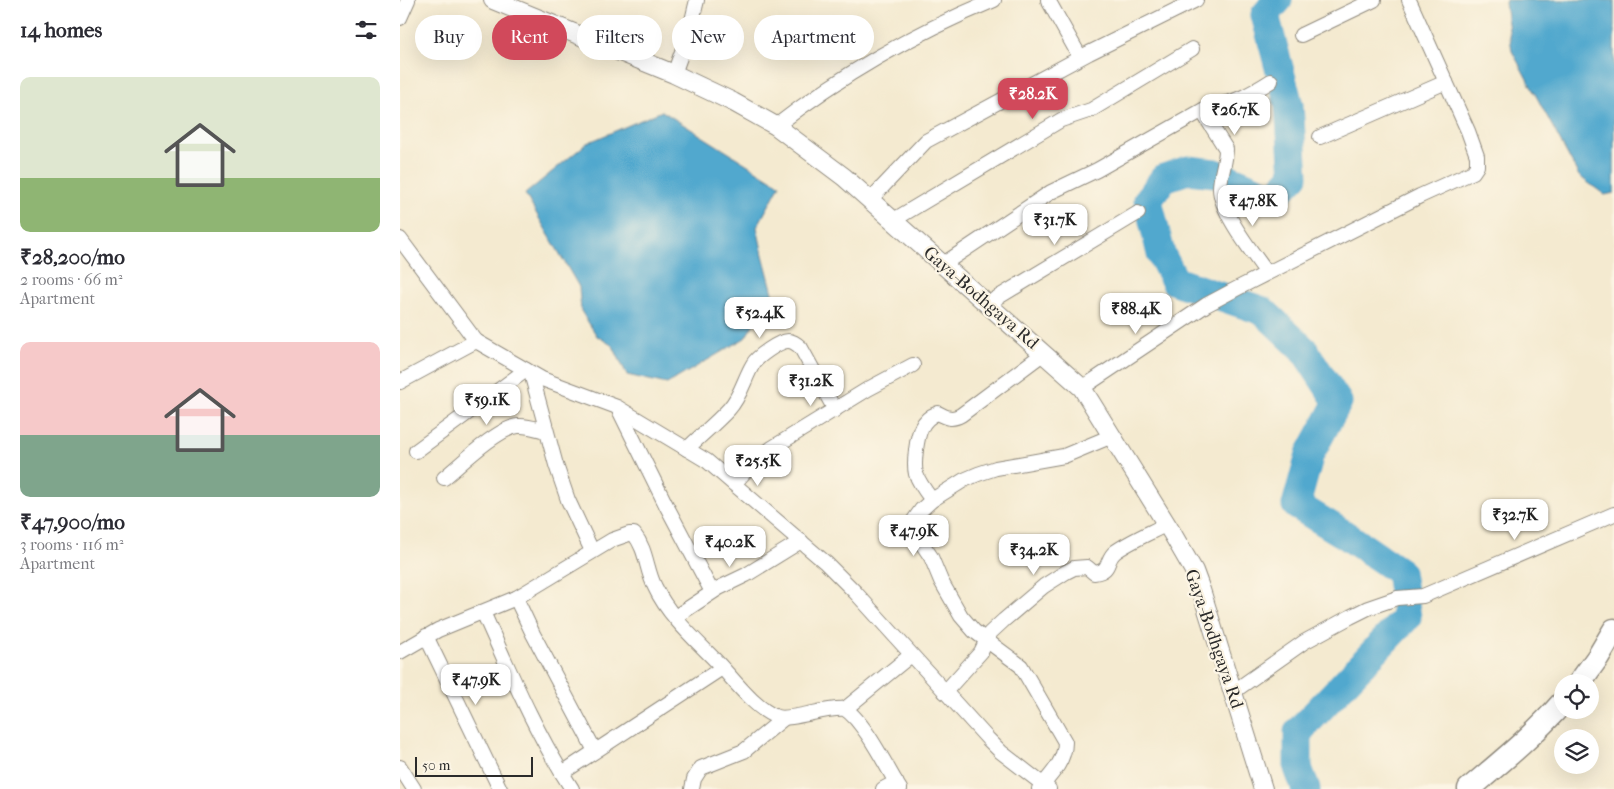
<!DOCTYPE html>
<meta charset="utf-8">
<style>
:root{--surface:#fff;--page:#f2f2f3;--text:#2b2b33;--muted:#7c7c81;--accent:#d1495b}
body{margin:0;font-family:"IM FELL French Canon",serif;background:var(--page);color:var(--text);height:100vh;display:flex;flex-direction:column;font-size:19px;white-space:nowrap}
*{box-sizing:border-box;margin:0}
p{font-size:16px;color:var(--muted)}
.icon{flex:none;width:28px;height:28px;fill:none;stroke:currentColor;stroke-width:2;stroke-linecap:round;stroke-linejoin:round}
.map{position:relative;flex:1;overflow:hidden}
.details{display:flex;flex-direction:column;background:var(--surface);width:400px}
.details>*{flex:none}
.top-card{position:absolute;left:15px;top:15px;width:475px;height:45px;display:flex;gap:10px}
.tools{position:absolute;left:1154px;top:674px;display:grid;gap:10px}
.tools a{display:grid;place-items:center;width:45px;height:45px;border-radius:50%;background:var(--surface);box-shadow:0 5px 20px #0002;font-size:25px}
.scale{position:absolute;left:15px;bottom:12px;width:118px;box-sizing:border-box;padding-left:5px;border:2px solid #2b2b2b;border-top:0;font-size:14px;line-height:18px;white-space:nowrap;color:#2b2b2b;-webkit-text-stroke:4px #fcf5e5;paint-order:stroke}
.price{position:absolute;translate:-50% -42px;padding:0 11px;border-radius:10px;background:#fff;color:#222;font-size:16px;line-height:32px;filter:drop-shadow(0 1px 2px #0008)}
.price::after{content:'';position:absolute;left:50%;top:30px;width:15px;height:11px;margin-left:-8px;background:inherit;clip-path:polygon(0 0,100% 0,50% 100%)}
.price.active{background:var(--accent);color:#fff}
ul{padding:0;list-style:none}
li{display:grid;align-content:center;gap:10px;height:265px;padding:0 20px}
li span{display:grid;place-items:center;height:155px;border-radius:10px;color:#555}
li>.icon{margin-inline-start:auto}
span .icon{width:90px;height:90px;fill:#fffc;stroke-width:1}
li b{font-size:21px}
h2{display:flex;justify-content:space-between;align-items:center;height:60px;padding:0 20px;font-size:21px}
.tag{padding:0 18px;border-radius:22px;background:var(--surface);box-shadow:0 5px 20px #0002;font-size:18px;line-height:45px}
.tag.active{background:var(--accent);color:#fff}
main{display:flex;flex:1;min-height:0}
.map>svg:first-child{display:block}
</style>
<main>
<section class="details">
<h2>14 homes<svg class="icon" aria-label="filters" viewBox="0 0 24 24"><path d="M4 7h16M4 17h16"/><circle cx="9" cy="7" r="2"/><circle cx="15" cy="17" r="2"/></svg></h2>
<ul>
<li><span style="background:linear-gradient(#dfe7d0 65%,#8fb573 0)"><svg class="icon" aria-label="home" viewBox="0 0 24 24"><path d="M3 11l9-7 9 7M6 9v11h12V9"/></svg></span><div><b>₹28,200/mo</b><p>2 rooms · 66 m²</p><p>Apartment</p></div></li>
<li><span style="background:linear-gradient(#f6c9c9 60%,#7fa58c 0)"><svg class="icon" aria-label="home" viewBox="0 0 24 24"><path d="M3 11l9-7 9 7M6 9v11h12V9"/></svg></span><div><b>₹47,900/mo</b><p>3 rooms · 116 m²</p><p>Apartment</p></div></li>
</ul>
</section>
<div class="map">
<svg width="1214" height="789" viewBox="0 0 1214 789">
<rect width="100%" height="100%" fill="#fcf5e5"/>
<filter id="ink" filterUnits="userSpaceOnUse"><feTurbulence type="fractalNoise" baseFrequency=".02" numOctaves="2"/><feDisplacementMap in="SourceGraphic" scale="10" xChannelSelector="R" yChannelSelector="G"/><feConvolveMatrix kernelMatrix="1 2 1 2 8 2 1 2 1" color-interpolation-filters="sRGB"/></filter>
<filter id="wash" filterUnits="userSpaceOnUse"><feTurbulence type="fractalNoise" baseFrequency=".0096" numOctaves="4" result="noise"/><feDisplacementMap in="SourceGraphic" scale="20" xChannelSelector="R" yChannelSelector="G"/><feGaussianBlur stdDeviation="1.12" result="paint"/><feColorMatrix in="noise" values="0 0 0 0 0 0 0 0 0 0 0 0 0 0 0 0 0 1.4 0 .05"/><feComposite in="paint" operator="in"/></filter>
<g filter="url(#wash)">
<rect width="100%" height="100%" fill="#f4ead0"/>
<g fill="#51a8ce" stroke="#3e6a7c">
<path d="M 1106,0 L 1214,0 L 1214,193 L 1205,195 L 1179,176 L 1112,51 L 1105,3 Z"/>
<path d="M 262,111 L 380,185 L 357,227 L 363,255 L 373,293 L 345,338 L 267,384 L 227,375 L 213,346 L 197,336 L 181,311 L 179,287 L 125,194 L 187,143 Z"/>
</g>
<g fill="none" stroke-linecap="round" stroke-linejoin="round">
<path stroke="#51a8ce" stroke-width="29" d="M 878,0 L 865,15 L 889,105 L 894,176 L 874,197 L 815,173 L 788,170 L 764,178 L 748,200 L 761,254 L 775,281 L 863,311 L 904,350 L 938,402 L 910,454 L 896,505 L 944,534 L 1000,572 L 1007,617 L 898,732 L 898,768 L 906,789"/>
</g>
</g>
<g filter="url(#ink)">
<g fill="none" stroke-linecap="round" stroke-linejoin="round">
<defs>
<g id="minor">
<path d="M 648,0 L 680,57"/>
<path d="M 0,18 L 8,0"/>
<path d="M 901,35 L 974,0"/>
<path d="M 274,74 L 290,29 L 297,0"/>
<path d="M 802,111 L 826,149 C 826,163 820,175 820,188 C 820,212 853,253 867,273"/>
<path d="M 376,126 C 441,75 517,32 594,0"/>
<path d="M 920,137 L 1046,82"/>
<path d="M 470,200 L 526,141 L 689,53 L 796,0"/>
<path d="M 492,221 L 661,120 L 691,110 L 792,49"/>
<path d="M 0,239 L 76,341"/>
<path d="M 542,265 L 651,192 L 697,170 L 810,106 C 834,104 852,93 871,81"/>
<path d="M 587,304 L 738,213"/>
<path d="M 131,373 L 156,465 L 168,500 L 192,551"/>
<path d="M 0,382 L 76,341 L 142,379 L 217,407 L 307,461 L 426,563 L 455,592 L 588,739 L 601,752 L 649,789"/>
<path d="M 682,388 L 806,305 L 836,289 L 1020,196 L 1073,172 L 1077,166 L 1077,156 L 1068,131 L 1009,0"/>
<path d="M 218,408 L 266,505 L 312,592"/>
<path d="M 287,449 C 301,435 316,423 329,409 C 341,396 344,379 353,364 C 357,357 379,341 388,341 C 393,341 397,344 401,348 L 435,410"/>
<path d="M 16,451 L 126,370"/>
<path d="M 44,478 C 61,464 98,428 118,426 C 127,425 137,429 145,431"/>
<path d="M 334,484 L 351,465 L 372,448 L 468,389 L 513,365"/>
<path d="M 532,500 C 526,492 519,483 516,474 C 514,466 515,458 516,450 C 518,434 521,419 538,413 C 547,418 552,420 561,415 L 644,353"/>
<path d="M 116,598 L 133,634 L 195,751"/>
<path d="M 83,612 C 110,672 136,734 172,789"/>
<path d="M 275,617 L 319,588 L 346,575 L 401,541"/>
<path d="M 26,636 L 100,789"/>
<path d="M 0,652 L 38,630 L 116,598 L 212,540 L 229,534 L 234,534 C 247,550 246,570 255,587 C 269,617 296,640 318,663 C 334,680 355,709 377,717 C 391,721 426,707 445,709 C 464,721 487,768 500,789"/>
<path d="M 545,692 L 581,652 L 590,633 L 604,620 L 644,586 L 666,572 L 674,568 L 687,567 L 694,573 C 712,571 705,560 715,552 C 730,541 750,533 767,524"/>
<path d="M 833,692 L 904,642 L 950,617 L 968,608 L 997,598 L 1023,596 L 1214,514"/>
<path d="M 445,709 L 511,655"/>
<path d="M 0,767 L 14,789"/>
<path d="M 162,773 L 322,668"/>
<path d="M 292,789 L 294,779 L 301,768 L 344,751 L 384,718"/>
<path d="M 483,789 L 496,782"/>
<path d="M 639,789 C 651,775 665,761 665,742 L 621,666 L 574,631 L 561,616 L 541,581 L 531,557 L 515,533 L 512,527 L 514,520 L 521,510 L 532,500 L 564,480 L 578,474 L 596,468 L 664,456 L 712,436"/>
</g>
<path id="tertiary" d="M 93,0 L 274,74 L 333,102 L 376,126 L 444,177 L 682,388 L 772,533 L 794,571 L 801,590 L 863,789"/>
<g id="primary">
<path d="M 1180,682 L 1198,657 L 1214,630"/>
<path d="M 1069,789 C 1101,762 1134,735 1162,703"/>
</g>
</defs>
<use href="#minor" stroke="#908a7e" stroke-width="16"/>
<use href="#tertiary" stroke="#908a7e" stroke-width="20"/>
<use href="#primary" stroke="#908a7e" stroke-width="25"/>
<use href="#minor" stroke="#fff" stroke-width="14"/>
<use href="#tertiary" stroke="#fff" stroke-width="18"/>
<use href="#primary" stroke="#fff" stroke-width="22"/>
</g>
</g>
<g text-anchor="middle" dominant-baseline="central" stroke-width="4.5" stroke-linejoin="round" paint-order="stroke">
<g font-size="18" fill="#2b2b2b" stroke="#fcf5e5">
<text transform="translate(581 298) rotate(41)">Gaya-Bodhgaya Rd</text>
<text transform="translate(814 639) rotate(71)">Gaya-Bodhgaya Rd</text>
</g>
</g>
</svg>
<div class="tools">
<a><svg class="icon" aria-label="locate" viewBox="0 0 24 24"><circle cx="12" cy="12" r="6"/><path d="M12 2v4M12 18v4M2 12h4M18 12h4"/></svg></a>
<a><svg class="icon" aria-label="layers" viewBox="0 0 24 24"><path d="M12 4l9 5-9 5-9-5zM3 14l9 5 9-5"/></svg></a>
</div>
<div class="scale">50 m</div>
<b class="price active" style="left:633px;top:120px">₹28.2K</b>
<b class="price" style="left:835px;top:136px">₹26.7K</b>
<b class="price" style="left:853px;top:227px">₹47.8K</b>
<b class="price" style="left:655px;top:246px">₹31.7K</b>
<b class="price" style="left:736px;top:335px">₹88.4K</b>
<b class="price" style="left:360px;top:339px">₹52.4K</b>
<b class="price" style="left:411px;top:407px">₹31.2K</b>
<b class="price" style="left:87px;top:426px">₹59.1K</b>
<b class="price" style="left:358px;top:487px">₹25.5K</b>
<b class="price" style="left:1115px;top:541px">₹32.7K</b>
<b class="price" style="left:514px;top:557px">₹47.9K</b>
<b class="price" style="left:330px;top:568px">₹40.2K</b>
<b class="price" style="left:634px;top:576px">₹34.2K</b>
<b class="price" style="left:76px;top:706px">₹47.9K</b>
<div class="top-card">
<a class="tag">Buy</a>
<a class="tag active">Rent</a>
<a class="tag">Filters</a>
<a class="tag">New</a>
<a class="tag">Apartment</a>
</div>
</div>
</main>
